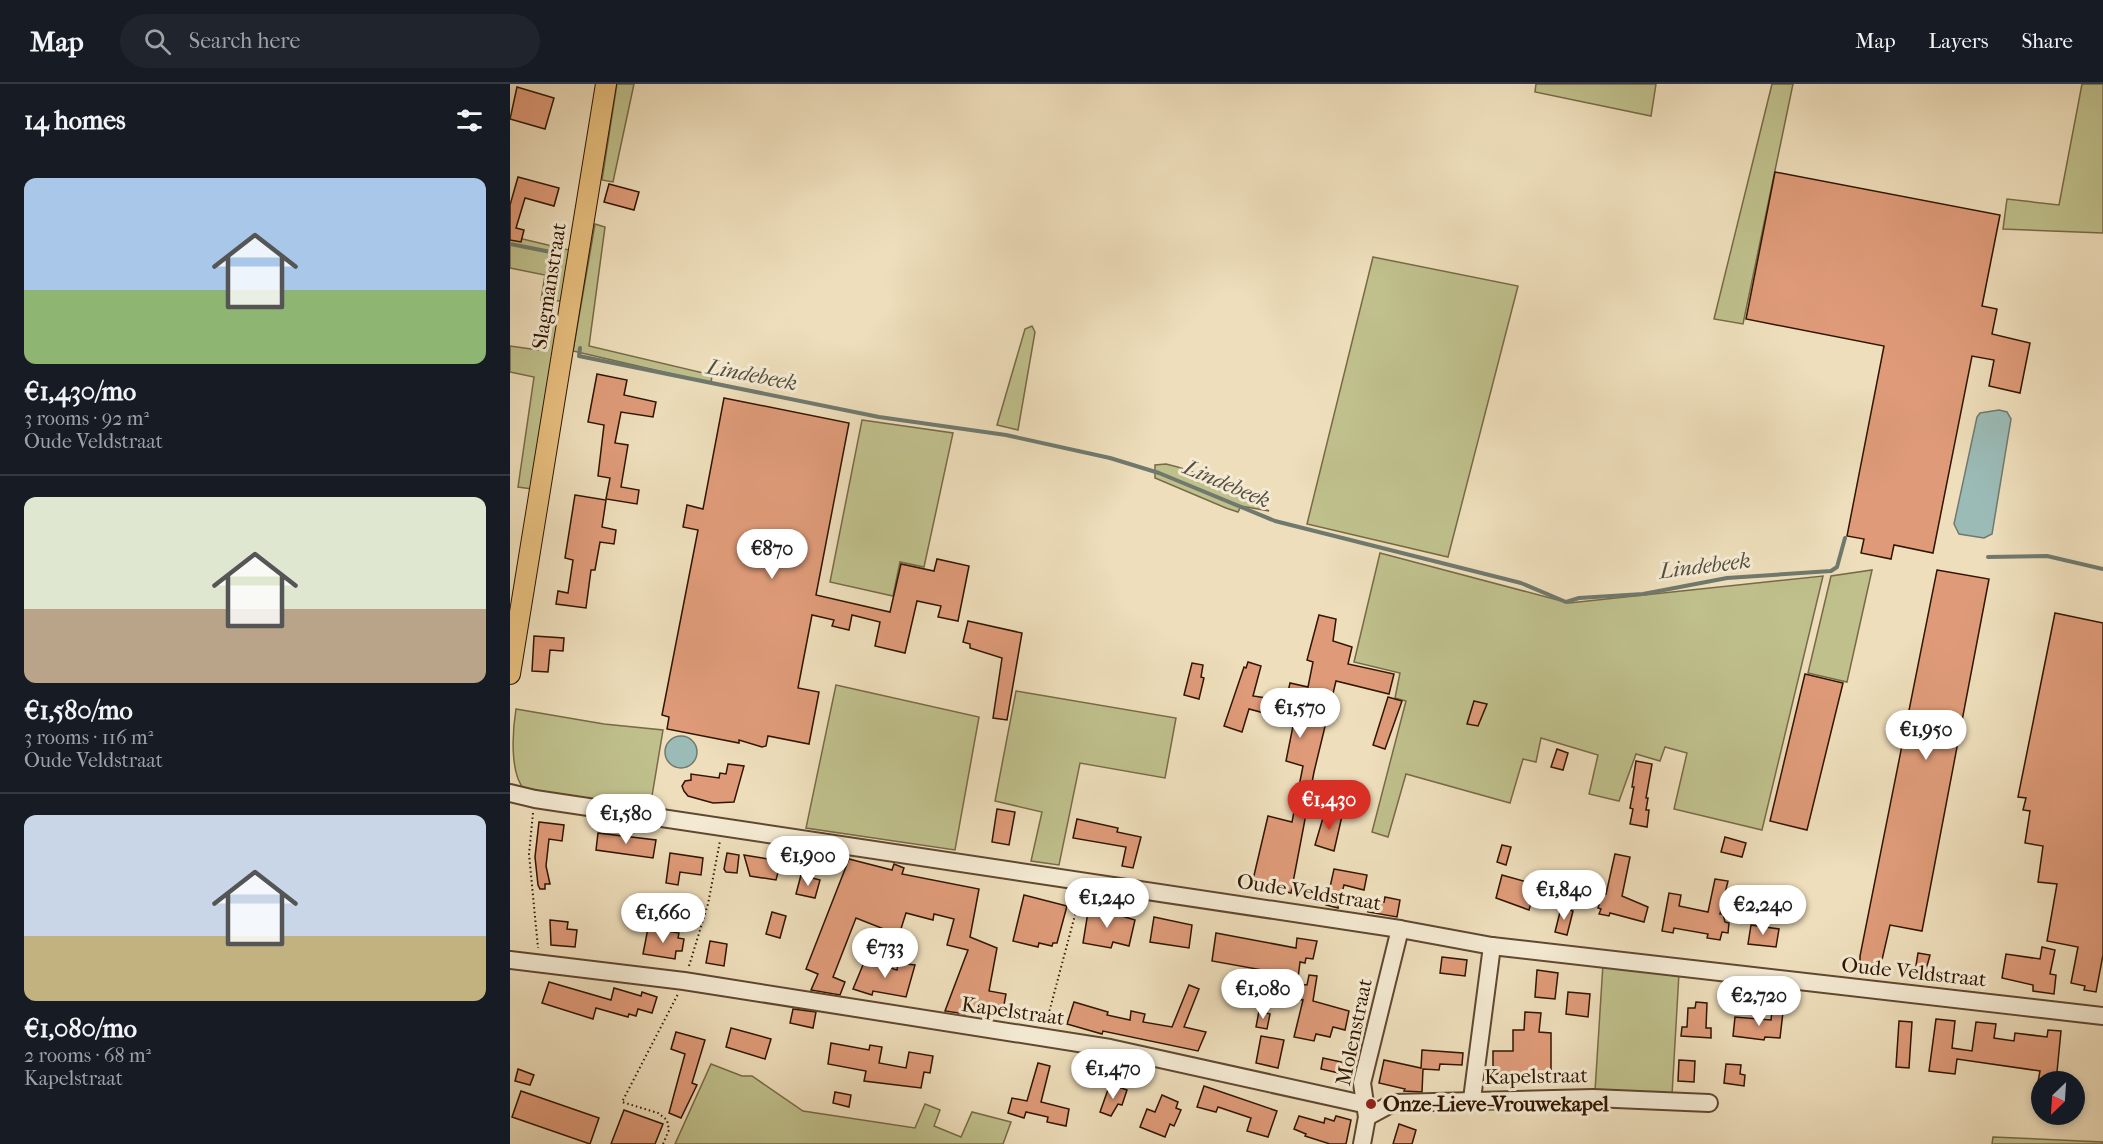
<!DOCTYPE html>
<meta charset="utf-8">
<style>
:root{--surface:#171b24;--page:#20242c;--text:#f1f3f6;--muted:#9ea1a6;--line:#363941;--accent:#d93025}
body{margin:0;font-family:"IM FELL French Canon",serif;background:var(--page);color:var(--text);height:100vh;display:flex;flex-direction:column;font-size:22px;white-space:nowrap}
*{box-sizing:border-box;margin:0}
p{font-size:20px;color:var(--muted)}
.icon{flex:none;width:33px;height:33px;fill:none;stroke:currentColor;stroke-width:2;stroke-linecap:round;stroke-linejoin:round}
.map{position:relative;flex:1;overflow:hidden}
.details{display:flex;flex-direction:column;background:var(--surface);width:510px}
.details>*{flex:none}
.needle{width:39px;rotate:205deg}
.fabs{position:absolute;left:1521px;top:987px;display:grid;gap:12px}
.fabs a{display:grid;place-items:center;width:54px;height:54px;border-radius:50%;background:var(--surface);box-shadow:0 3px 9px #0003;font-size:30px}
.price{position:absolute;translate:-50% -51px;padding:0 14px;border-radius:21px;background:#fff;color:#222;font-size:20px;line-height:39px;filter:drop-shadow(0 2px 3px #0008)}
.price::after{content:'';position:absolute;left:50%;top:36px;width:18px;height:14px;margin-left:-9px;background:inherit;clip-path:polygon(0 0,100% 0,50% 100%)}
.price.active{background:var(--accent);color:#fff}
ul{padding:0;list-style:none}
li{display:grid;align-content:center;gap:12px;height:318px;padding:0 24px}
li+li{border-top:2px solid var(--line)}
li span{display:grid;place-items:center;height:186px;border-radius:12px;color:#555}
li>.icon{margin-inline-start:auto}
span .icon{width:108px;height:108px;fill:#fffc;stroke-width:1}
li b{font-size:26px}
h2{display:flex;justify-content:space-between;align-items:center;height:72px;padding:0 24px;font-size:26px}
header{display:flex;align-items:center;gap:36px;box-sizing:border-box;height:84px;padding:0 30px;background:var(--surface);border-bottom:2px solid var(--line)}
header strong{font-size:28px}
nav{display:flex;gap:33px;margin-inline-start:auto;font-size:21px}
.search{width:420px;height:54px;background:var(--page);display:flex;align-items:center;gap:15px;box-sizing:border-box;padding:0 21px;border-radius:33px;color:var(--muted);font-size:22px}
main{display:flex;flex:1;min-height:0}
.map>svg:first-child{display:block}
</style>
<header>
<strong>Map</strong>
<div class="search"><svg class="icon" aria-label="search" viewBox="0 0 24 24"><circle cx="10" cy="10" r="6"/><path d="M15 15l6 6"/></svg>Search here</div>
<nav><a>Map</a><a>Layers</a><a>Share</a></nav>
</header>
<main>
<section class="details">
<h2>14 homes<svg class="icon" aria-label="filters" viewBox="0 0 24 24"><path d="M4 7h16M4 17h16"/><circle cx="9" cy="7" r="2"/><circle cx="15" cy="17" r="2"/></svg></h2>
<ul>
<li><span style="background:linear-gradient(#a9c7e8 60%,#8fb573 0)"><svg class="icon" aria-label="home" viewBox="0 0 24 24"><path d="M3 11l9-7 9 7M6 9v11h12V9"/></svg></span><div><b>€1,430/mo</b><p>3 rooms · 92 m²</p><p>Oude Veldstraat</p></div></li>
<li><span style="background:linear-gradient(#dfe7d0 60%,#b9a48a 0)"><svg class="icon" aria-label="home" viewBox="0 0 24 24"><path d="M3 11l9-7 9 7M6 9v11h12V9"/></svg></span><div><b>€1,580/mo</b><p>3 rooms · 116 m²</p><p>Oude Veldstraat</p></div></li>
<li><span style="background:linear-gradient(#c9d6e8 65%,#c2b280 0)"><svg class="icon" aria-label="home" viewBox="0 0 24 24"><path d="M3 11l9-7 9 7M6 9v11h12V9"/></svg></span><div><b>€1,080/mo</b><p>2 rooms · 68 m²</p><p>Kapelstraat</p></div></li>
</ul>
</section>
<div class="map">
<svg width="1593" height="1060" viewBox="0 0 1593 1060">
<rect width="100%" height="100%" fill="#eedebb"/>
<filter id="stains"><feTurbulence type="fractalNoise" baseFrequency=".00333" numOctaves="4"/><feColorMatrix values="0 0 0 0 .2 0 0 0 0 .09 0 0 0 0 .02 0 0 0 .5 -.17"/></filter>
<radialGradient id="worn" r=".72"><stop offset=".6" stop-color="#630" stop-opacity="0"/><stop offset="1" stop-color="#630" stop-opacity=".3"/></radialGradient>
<g fill="#bfc08c" stroke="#786a46" stroke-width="1.5">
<path d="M 107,0 L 124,0 L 103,98 L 92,96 Z"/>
<path d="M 1026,0 L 1146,0 L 1141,32 L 1025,8 Z"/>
<path d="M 1262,0 L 1283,0 L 1233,240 L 1204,235 Z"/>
<path d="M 1572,0 L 1593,0 L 1593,149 L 1493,145 L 1497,115 L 1549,121 Z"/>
<path d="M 85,140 L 95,143 L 79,262 L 202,291 L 201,299 L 63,267 Z"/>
<path d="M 0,152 L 59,166 L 51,217 L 31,216 L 35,191 L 0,184 Z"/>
<path d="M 863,173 L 1008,202 L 938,473 L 797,440 Z"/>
<path d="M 34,230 L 49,234 L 22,405 L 8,403 L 24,293 L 0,288 L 0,262 L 28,266 Z"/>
<path d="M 522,242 L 525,248 L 508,346 L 487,341 L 515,245 Z"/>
<path d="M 352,336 L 443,349 L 414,483 L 390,478 L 383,512 L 320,498 Z"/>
<path d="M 656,380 C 699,390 721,407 759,427 L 731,422 L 728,428 L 716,424 L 645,394 L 645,381 Z"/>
<path d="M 870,469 L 1059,519 L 1313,492 L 1252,746 L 1164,725 L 1177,669 L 1155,663 L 1150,677 L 1126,670 L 1109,717 L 1079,710 L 1088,671 L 1031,654 L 1026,678 L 1013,675 L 1000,719 L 896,690 L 878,753 L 862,748 L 896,617 L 885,614 L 890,589 L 844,578 Z"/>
<path d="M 1362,486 L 1337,598 L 1298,589 L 1321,492 Z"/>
<path d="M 326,601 L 469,633 L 445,766 L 296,744 Z"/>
<path d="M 506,607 L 666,634 L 655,694 L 570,679 L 549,781 L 521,777 L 532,728 L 485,717 Z"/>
<path d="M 6,625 L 94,640 L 153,646 L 140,724 L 15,706 C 0,692 2,649 6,625 Z"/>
<path d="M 1093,880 L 1169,889 L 1162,1011 L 1085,1007 Z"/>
<path d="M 201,980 L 232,992 L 242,992 L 293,1027 L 405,1044 L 415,1020 L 430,1026 L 424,1042 L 451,1053 L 462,1028 L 501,1038 L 493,1060 L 165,1060 Z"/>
<path d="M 1483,1053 L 1593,1058 L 1593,1060 L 1482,1060 Z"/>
</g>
<g fill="#9bbbb7" stroke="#70796e" stroke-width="1.5">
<path d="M 1489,326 L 1497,328 L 1501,335 L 1482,450 L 1474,454 L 1449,450 L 1444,440 L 1467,333 L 1470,329 Z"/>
<circle cx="171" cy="668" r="16"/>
</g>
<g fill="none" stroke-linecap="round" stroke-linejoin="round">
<g stroke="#70796e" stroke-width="4">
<path d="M 0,160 L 51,170 L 36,258"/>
<path d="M 70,264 L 69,272 L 369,333 L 496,351 L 600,374 L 649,389 L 765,437 L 1011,499 L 1056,518 L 1069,514 L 1133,510 L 1217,494 L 1321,487 L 1327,483 L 1335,454"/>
<path d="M 1478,473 L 1537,472 L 1593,485"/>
</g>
</g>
<g fill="#df9b79" stroke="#301500" stroke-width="1.5">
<path d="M 7,3 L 44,14 L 35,45 L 0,35 Z"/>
<path d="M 1265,88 L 1490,131 L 1472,222 L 1487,225 L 1482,250 L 1520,259 L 1510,309 L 1479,302 L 1484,276 L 1462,272 L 1423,469 L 1384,461 L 1381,475 L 1351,469 L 1354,455 L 1337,452 L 1374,262 L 1236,235 Z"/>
<path d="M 8,93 L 49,104 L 44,122 L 15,114 L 6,144 L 14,146 L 11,158 L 0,156 L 0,121 Z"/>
<path d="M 99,100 L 129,108 L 124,126 L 94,118 Z"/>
<path d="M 87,290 L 117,296 L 114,311 L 146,318 L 143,333 L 111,328 L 105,359 L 118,361 L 111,403 L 129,406 L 127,420 L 96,415 L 100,394 L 88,392 L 94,341 L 78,338 Z"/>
<path d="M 214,314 L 339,339 L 306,511 L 380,528 L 391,480 L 424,487 L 427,475 L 459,482 L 448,537 L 428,533 L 431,522 L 407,517 L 395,569 L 365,562 L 370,538 L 342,531 L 339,546 L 322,542 L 324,536 L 302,531 L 288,604 L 309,608 L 299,660 L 258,652 L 256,662 L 252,663 L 229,656 L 229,659 L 157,645 L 159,633 L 152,631 L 188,446 L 173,443 L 177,421 L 193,425 Z"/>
<path d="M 65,411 L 96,416 L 92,443 L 106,446 L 104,460 L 90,458 L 85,486 L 81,486 L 76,524 L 46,520 L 48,507 L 58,509 L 63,476 L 55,474 Z"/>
<path d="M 1427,486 L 1479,495 L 1412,847 L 1380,841 L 1372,876 L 1365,875 L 1363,883 L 1350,880 L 1350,872 Z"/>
<path d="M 1545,529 L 1593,539 L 1593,871 L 1586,908 L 1574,906 L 1575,902 L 1561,899 L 1568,863 L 1537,857 L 1547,800 L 1528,798 L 1533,762 L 1515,759 L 1520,727 L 1513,726 L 1516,714 L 1508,713 Z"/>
<path d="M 809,531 L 826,535 L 823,557 L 842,563 L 838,580 L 884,590 L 879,610 L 826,597 L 804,688 L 781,809 L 742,800 L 758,732 L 782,738 L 793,682 L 776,677 L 784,637 L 739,625 L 732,648 L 714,642 L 734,583 L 736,584 L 738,578 L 751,582 L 743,612 L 776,617 L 780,599 L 798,603 L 803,578 L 797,576 Z"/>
<path d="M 458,537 L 512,549 L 497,636 L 483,634 L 492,574 L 460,564 L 460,560 L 453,558 Z"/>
<path d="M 24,552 L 54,554 L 53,567 L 40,566 L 38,588 L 22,587 Z"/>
<path d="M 682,579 L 693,581 L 691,593 L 694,594 L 689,615 L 674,611 Z"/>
<path d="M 1295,590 L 1333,599 L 1297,746 L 1260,737 Z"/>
<path d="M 878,613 L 892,617 L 875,665 L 863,661 Z"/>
<path d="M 964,617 L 977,620 L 968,642 L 957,640 Z"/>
<path d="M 1047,665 L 1058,669 L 1053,686 L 1041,683 Z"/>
<path d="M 1126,677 L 1142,680 L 1136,714 L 1138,714 L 1136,726 L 1139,726 L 1137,743 L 1120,740 L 1123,725 L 1120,724 L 1124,703 L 1122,703 Z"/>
<path d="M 218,680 L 234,682 L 224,718 L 203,719 L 178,712 L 174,707 L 172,702 L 175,697 L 181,696 L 181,690 L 209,694 L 210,689 L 216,690 Z"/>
<path d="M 487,725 L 505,728 L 499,761 L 482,758 Z"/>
<path d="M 815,727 L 832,732 L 824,767 L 805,761 Z"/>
<path d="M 567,735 L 608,744 L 607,748 L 631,753 L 623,784 L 612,782 L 616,763 L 563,754 Z"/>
<path d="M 29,738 L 54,741 L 52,757 L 39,755 L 36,782 L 40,800 L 35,800 L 35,805 L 30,805 L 28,801 L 25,773 Z"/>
<path d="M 88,749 L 146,756 L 143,774 L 86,766 Z"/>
<path d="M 1215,753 L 1236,759 L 1232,773 L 1211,768 Z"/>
<path d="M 992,761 L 1001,763 L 996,781 L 987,778 Z"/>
<path d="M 160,769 L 193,774 L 191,791 L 170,788 L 168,801 L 156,799 Z"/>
<path d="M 217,769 L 229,771 L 227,789 L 216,788 L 214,785 Z"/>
<path d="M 1105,770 L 1120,773 L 1112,812 L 1138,823 L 1134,838 L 1100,829 L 1099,832 L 1089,830 L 1091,825 L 1088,824 L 1092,809 L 1096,810 Z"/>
<path d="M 234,771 L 271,777 L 266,796 L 240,792 Z"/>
<path d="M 339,775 L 382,786 L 384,780 L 394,784 L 392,790 L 469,805 L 460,853 L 487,864 L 479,907 L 496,910 L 492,931 L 478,928 L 477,930 L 456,927 L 455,930 L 435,927 L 458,866 L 437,861 L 444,835 L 424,830 L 423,836 L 396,829 L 389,851 L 346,834 L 323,893 L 335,898 L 330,911 L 301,906 L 308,890 L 296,885 Z"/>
<path d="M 824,785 L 857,791 L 854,806 L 834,801 L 828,824 L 816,821 Z"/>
<path d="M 291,791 L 310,796 L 305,814 L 286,810 Z"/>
<path d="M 992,791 L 1017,798 L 1015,806 L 1024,808 L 1019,826 L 986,814 Z"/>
<path d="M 1205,795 L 1218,797 L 1210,830 L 1213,830 L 1215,838 L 1219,839 L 1218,849 L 1212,848 L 1210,856 L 1197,854 L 1198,850 L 1164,844 L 1163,849 L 1152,847 L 1159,809 L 1171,811 L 1169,822 L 1198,828 Z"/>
<path d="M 514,811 L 557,822 L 547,859 L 543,859 L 542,862 L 529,859 L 528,863 L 503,857 Z"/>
<path d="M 875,813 L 890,816 L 887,833 L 858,828 L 860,815 L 874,818 Z"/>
<path d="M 579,822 L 625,836 L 619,862 L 603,858 L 601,864 L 573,859 Z"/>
<path d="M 1051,824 L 1063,827 L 1057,851 L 1045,848 Z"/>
<path d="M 262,828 L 276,832 L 270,854 L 256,850 Z"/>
<path d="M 644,833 L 682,841 L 679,864 L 640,858 Z"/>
<path d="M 40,836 L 58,838 L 57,845 L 67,846 L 65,863 L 41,861 Z"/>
<path d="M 1241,841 L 1269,845 L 1266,863 L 1238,860 Z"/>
<path d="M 138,844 L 169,849 L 168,854 L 174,855 L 172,867 L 166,867 L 165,875 L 133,870 Z"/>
<path d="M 706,849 L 786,864 L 787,854 L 807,857 L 803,875 L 796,874 L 795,879 L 790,878 L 787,903 L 787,900 L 797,901 L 799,891 L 807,892 L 803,917 L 839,927 L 835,946 L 823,943 L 820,953 L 806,950 L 804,957 L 784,953 L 793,916 L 785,915 L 786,906 L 772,904 L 775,890 L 702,877 Z"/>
<path d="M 200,857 L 217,860 L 214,882 L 196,879 Z"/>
<path d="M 1532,863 L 1545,866 L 1540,890 L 1546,891 L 1544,910 L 1523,907 L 1523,901 L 1492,894 L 1496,870 L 1530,875 Z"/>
<path d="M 1408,869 L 1420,871 L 1417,882 L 1425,884 L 1422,898 L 1404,894 Z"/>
<path d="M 932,873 L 957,876 L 955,892 L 930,889 Z"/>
<path d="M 355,876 L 387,886 L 388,879 L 405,881 L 396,913 L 363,907 L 362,911 L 343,905 Z"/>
<path d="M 1027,886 L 1048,889 L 1045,915 L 1025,913 Z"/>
<path d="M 39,898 L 101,916 L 104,904 L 131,912 L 132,908 L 147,913 L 142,929 L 128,925 L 126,932 L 119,930 L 118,933 L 86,924 L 83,935 L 32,919 Z"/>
<path d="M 679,901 L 689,905 L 674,943 L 696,948 L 688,967 L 593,947 L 592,950 L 557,940 L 564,918 L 598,928 L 597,931 L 620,936 L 621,927 L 635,930 L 633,938 L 662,943 Z"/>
<path d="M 1058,908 L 1080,910 L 1078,933 L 1056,930 Z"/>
<path d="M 1186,918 L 1197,919 L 1196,944 L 1201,944 L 1201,954 L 1171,952 L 1172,943 L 1177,943 L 1178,924 L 1185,924 Z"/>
<path d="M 283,925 L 306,928 L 303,944 L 280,939 Z"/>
<path d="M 749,927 L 760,930 L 757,945 L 746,943 Z"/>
<path d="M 1262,927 L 1273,928 L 1270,954 L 1255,953 L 1254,956 L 1223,952 L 1225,933 L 1261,936 Z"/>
<path d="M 1015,928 L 1031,929 L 1029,948 L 1041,949 L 1041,998 L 989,999 L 989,990 L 983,990 L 983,967 L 1003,967 L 1003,946 L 1014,946 Z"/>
<path d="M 1426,935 L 1445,937 L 1442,964 L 1462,967 L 1466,938 L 1486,940 L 1484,954 L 1504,957 L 1505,949 L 1537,953 L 1538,946 L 1551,947 L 1546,998 L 1528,998 L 1530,987 L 1447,975 L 1445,990 L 1419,987 Z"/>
<path d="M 1389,937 L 1402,938 L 1399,984 L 1386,983 Z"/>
<path d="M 221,944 L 261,955 L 255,975 L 216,963 Z"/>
<path d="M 166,948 L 195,956 L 182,999 L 187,1001 L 171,1034 L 159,1029 L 175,970 L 161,965 Z"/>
<path d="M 751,952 L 774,956 L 768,984 L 746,979 Z"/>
<path d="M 321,959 L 359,966 L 360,961 L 372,963 L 369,979 L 396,984 L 399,968 L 423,972 L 420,989 L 414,988 L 411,1004 L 354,997 L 356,987 L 318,980 Z"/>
<path d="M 912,966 L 953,969 L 952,981 L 930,980 L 929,986 L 913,985 L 912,1008 L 894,1007 L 895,1005 L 869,999 L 874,976 L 911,984 Z"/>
<path d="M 813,974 L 845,981 L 842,992 L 811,985 Z"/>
<path d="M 1169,976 L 1185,977 L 1184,998 L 1168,997 Z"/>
<path d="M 528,979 L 540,982 L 531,1018 L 559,1025 L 556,1042 L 537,1038 L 538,1033 L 516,1028 L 514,1034 L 498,1029 L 502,1014 L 517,1017 Z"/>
<path d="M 1216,980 L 1231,981 L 1230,990 L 1235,991 L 1234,1002 L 1214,999 Z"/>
<path d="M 8,985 L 24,991 L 20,1001 L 5,997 Z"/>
<path d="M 600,1000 L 617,1006 L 612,1021 L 608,1020 L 601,1032 L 590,1028 Z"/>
<path d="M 694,1002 L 767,1027 L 758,1053 L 737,1047 L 741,1034 L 708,1023 L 706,1028 L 687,1023 Z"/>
<path d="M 11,1007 L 89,1034 L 80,1060 L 2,1033 Z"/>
<path d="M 325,1008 L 341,1011 L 339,1023 L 323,1019 Z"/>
<path d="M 652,1011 L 668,1018 L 666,1024 L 671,1026 L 664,1042 L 660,1040 L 655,1053 L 630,1043 L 637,1025 L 645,1028 Z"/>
<path d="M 114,1026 L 153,1040 L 145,1060 L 101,1060 Z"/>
<path d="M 789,1032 L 814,1039 L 815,1034 L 824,1037 L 826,1032 L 841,1036 L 836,1060 L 820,1060 L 795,1052 L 796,1050 L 784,1045 Z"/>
<path d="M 889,1040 L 906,1046 L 902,1060 L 883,1060 Z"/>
</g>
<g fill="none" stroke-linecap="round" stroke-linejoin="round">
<defs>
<g id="minor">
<path d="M 0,709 L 25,715 L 890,845 L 982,862 L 1593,932"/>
<path d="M 0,876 L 174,897 L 600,964 L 853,1020"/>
<path d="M 962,1015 L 982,862"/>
<path d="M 857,1033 L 883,1019 L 1083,1014 L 1199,1019"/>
<path d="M 852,1060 L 857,1033 L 852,999 L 890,845"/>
</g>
<path id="major" d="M 0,590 L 96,0"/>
</defs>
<use href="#minor" stroke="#60472f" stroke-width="20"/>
<use href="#major" stroke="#301500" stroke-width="22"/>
<g stroke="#301500" stroke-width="2" stroke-dasharray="1.5 3" stroke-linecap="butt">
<path d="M 23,729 L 19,770 L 28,864"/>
<path d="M 179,882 L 198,820 L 210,757"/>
<path d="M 536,940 L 570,812"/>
<path d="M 153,1060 L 159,1046 L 157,1036 L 148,1029 L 112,1018 L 168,910"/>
</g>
<use href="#minor" stroke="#f4ead3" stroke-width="16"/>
<use href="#major" stroke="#e7bf7e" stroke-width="20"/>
</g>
<circle fill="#8f2418" stroke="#f4ead3" stroke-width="2" cx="861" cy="1020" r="6"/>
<g text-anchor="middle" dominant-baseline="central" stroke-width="6" stroke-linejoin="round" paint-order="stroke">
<g font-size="21" fill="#301500" stroke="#f4ead3">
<text transform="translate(39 202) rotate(-81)">Slagmanstraat</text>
<text transform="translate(799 808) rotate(9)">Oude Veldstraat</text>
<text transform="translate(1404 888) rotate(6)">Oude Veldstraat</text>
<text transform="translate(503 927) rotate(8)">Kapelstraat</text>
<text transform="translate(844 948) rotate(-78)">Molenstraat</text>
<text transform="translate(1026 992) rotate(-1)">Kapelstraat</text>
</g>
<g font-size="21" font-weight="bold" fill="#301500" stroke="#f4ead3" text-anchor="start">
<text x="873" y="1020">Onze-Lieve-Vrouwekapel</text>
</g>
<g font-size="22" font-style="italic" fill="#554f40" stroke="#f4ead3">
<text transform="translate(242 291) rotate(11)">Lindebeek</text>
<text transform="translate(717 400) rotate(23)">Lindebeek</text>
<text transform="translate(1195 482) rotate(-7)">Lindebeek</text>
</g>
</g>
<rect width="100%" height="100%" filter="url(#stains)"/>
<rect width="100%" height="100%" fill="url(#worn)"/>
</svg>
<div class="fabs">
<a><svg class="needle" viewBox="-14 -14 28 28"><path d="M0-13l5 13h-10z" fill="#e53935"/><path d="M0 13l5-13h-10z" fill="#9ea1a6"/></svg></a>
</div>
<b class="price" style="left:262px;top:496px">€870</b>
<b class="price" style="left:790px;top:655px">€1,570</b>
<b class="price" style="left:1416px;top:677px">€1,950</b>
<b class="price active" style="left:819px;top:747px">€1,430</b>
<b class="price" style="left:116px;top:761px">€1,580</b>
<b class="price" style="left:298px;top:803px">€1,900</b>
<b class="price" style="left:1054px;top:837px">€1,840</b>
<b class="price" style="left:597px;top:845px">€1,240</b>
<b class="price" style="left:1253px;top:852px">€2,240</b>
<b class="price" style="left:153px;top:860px">€1,660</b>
<b class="price" style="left:375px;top:895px">€733</b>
<b class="price" style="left:753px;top:936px">€1,080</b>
<b class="price" style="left:1249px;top:943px">€2,720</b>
<b class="price" style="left:603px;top:1016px">€1,470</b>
</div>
</main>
